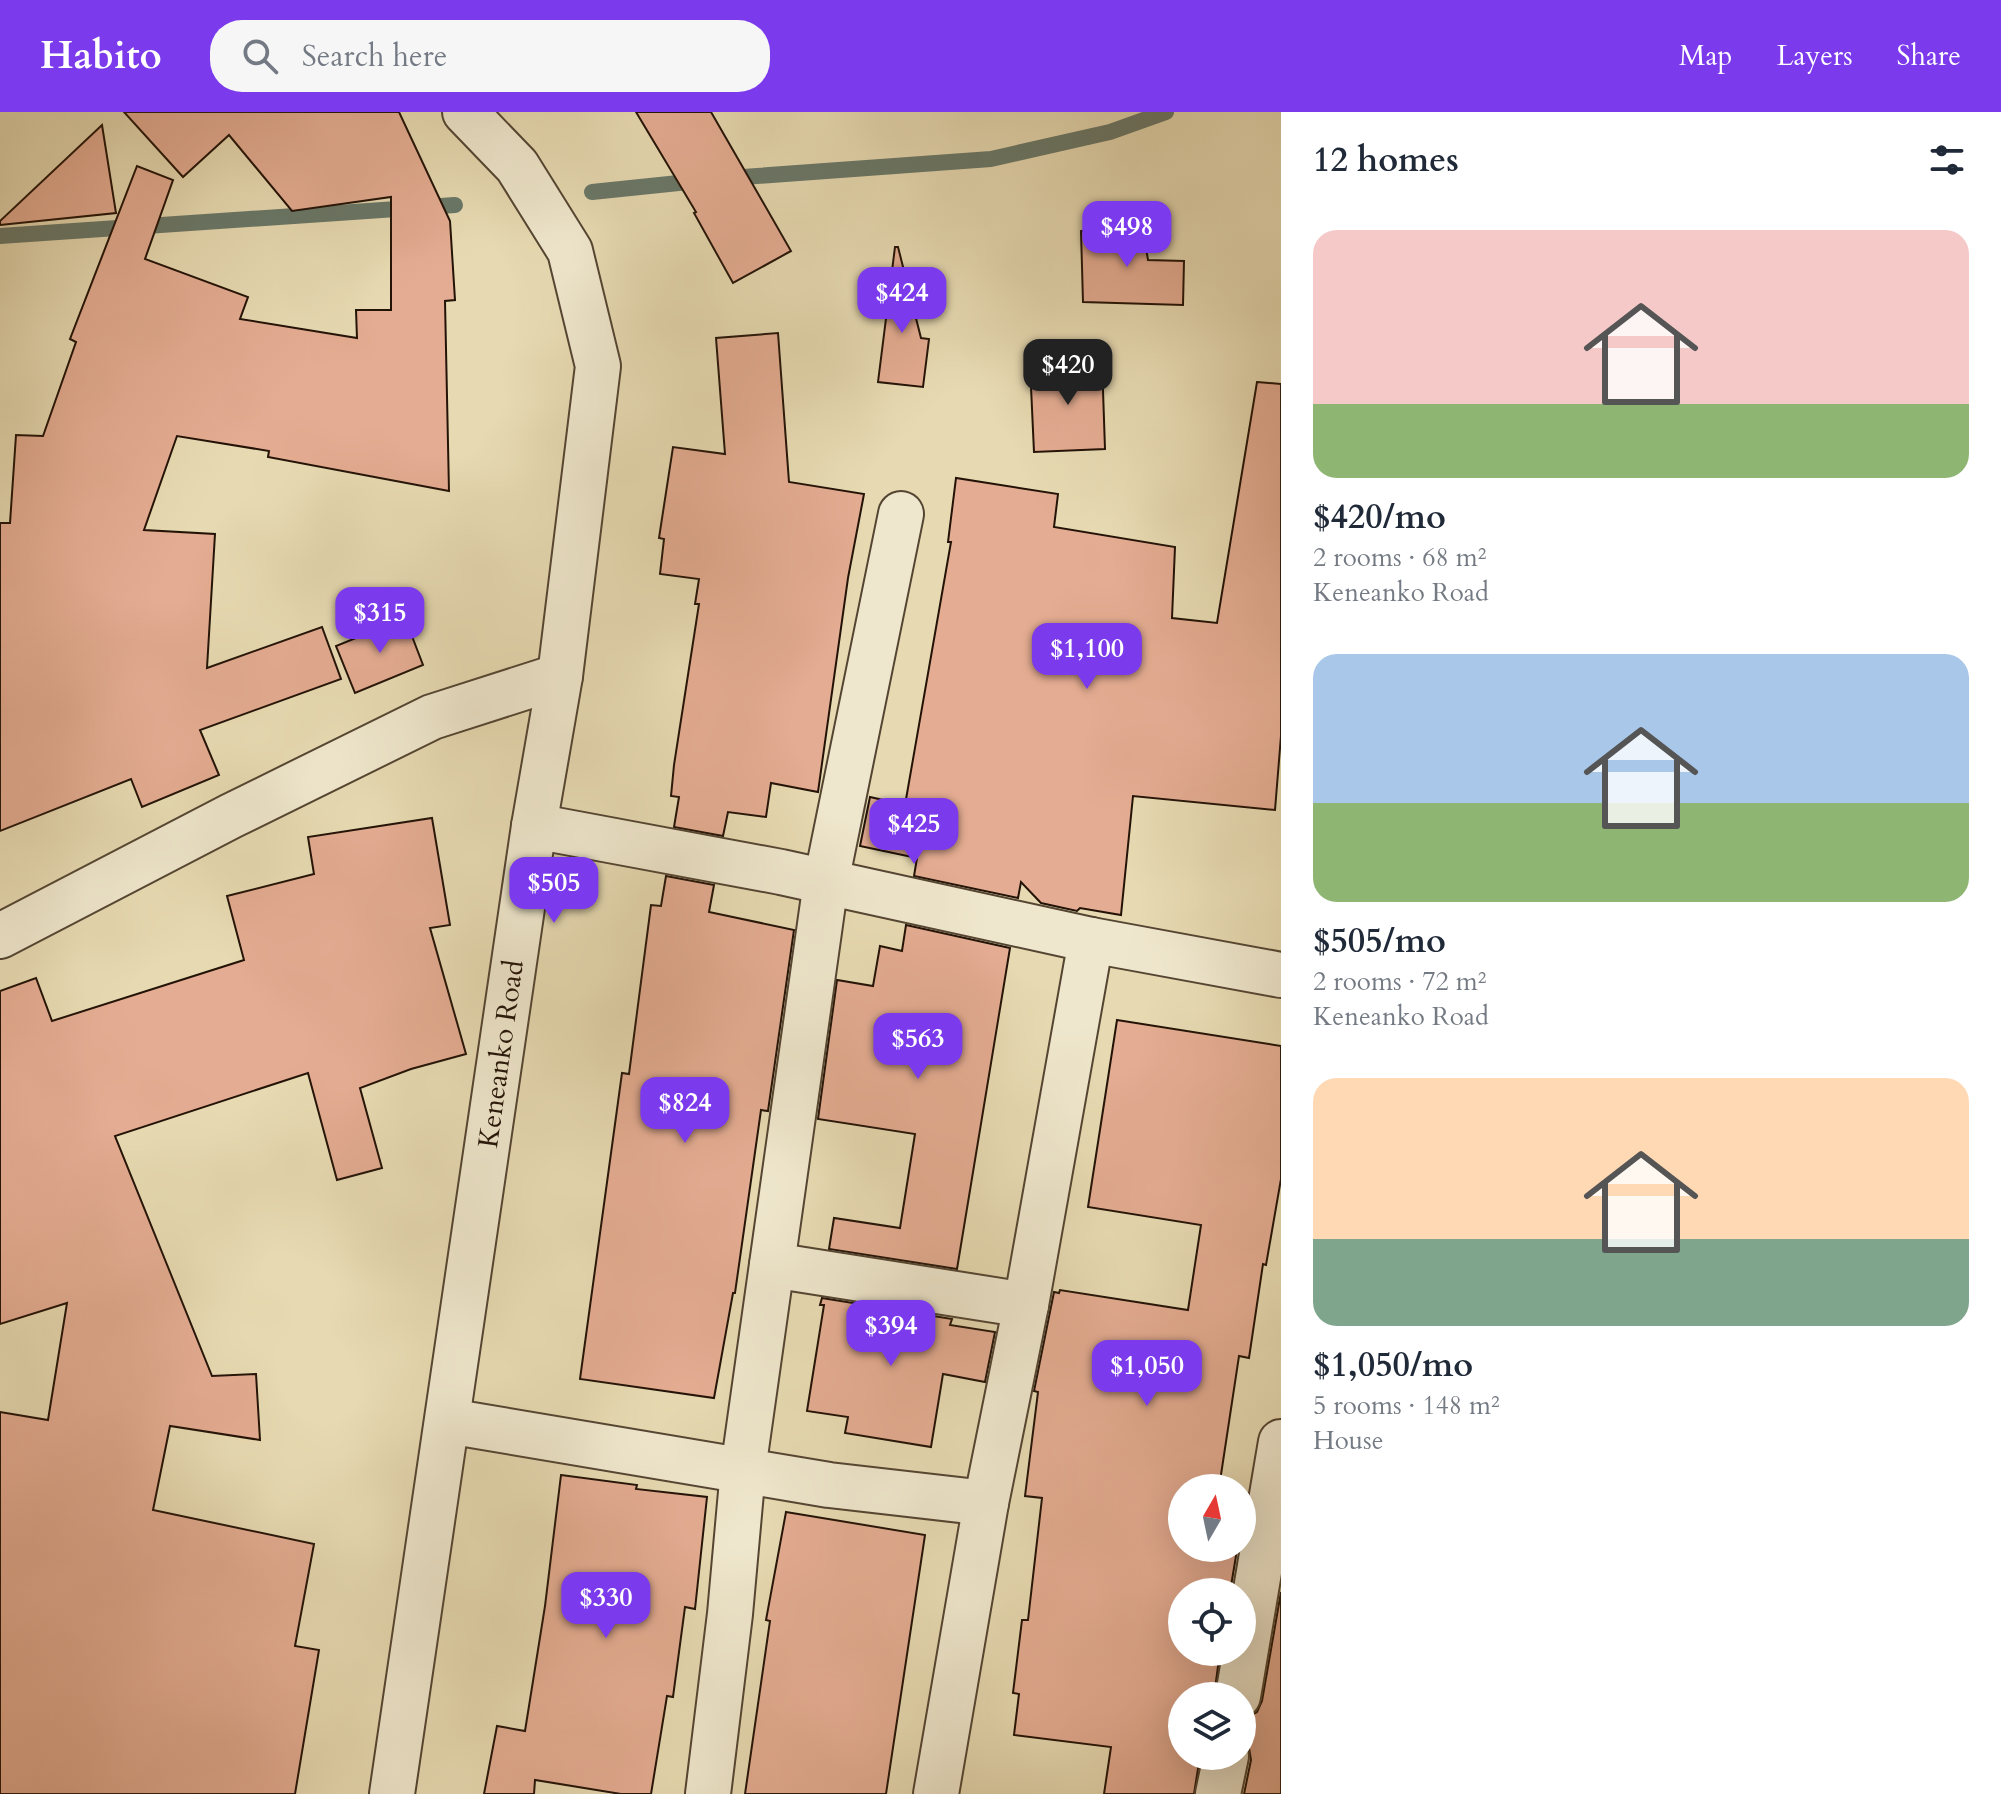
<!DOCTYPE html>
<meta charset="utf-8">
<style>
:root{--surface:#fff;--page:#f6f6f7;--text:#1f2937;--muted:#747a83;--accent:#7c3aed}
body{margin:0;font-family:Cardo,serif;background:var(--page);color:var(--text);height:100vh;display:flex;flex-direction:column;font-size:30px;white-space:nowrap}
*{box-sizing:border-box;margin:0}
p{font-size:26px;color:var(--muted)}
.icon{flex:none;width:44px;height:44px;fill:none;stroke:currentColor;stroke-width:2;stroke-linecap:round;stroke-linejoin:round}
.map{position:relative;flex:1;overflow:hidden}
.panel{display:flex;flex-direction:column;background:var(--surface);width:720px}
.panel>*{flex:none}
.needle{width:52px;rotate:9deg}
.fabs{position:absolute;left:1168px;top:1362px;display:grid;gap:16px}
.fabs a{display:grid;place-items:center;width:88px;height:88px;border-radius:50%;background:var(--surface);box-shadow:0 8px 32px #0002;font-size:40px}
.price{position:absolute;translate:-50% -68px;padding:0 18px;border-radius:16px;background:var(--accent);color:#fff;font-size:26px;line-height:52px;filter:drop-shadow(0 2px 4px #0008)}
.price::after{content:'';position:absolute;left:50%;top:48px;width:24px;height:18px;margin-left:-12px;background:inherit;clip-path:polygon(0 0,100% 0,50% 100%)}
.price.active{background:#222;color:#fff}
ul{padding:0;list-style:none}
li{display:grid;align-content:center;gap:16px;height:424px;padding:0 32px}
li span{display:grid;place-items:center;height:248px;border-radius:24px;color:#555}
li>.icon{margin-inline-start:auto}
span .icon{width:144px;height:144px;fill:#fffc;stroke-width:1}
li b{font-size:34px}
h2{display:flex;justify-content:space-between;align-items:center;height:96px;padding:0 32px;font-size:34px}
header{display:flex;align-items:center;gap:48px;box-sizing:border-box;height:112px;padding:0 40px;background:var(--accent);color:#fff}
header strong{font-size:38px}
nav{display:flex;gap:44px;margin-inline-start:auto;font-size:28px}
.search{width:560px;height:72px;background:var(--page);display:flex;align-items:center;gap:20px;box-sizing:border-box;padding:0 28px;border-radius:32px;color:var(--muted);font-size:30px}
main{display:flex;flex:1;min-height:0}
.map>svg:first-child{display:block}
</style>
<header>
<strong>Habito</strong>
<div class="search"><svg class="icon" aria-label="search" viewBox="0 0 24 24"><circle cx="10" cy="10" r="6"/><path d="M15 15l6 6"/></svg>Search here</div>
<nav><a>Map</a><a>Layers</a><a>Share</a></nav>
</header>
<main>
<div class="map">
<svg width="1281" height="1682" viewBox="0 0 1281 1682">
<rect width="100%" height="100%" fill="#e7dab2"/>
<filter id="stains"><feTurbulence type="fractalNoise" baseFrequency=".0025" numOctaves="4"/><feColorMatrix values="0 0 0 0 .2 0 0 0 0 .09 0 0 0 0 .02 0 0 0 .5 -.17"/></filter>
<radialGradient id="worn" r=".72"><stop offset=".6" stop-color="#630" stop-opacity="0"/><stop offset="1" stop-color="#630" stop-opacity=".3"/></radialGradient>
<g fill="none" stroke-linecap="round" stroke-linejoin="round">
<g stroke="#697869" stroke-width="16">
<path d="M 729,66 L 991,47 L 1110,20 L 1166,0"/>
<path d="M 592,80 L 698,69"/>
<path d="M 0,124 L 455,93"/>
</g>
</g>
<g fill="#e4ac92" stroke="#231307" stroke-width="2">
<path d="M 124,0 L 399,0 L 450,109 L 455,188 L 445,189 L 449,379 L 268,345 L 269,339 L 177,324 L 144,418 L 215,422 L 207,556 L 322,515 L 341,567 L 200,618 L 219,663 L 142,695 L 131,667 L 0,719 L 0,411 L 10,411 L 16,323 L 43,324 L 76,230 L 70,227 L 137,54 L 173,68 L 145,147 L 248,185 L 240,207 L 357,226 L 356,198 L 391,198 L 391,85 L 292,99 L 229,23 L 183,65 Z"/>
<path d="M 636,0 L 711,0 L 791,139 L 733,171 L 694,101 L 696,100 Z"/>
<path d="M 102,13 L 116,101 L 0,113 L 0,109 Z"/>
<path d="M 1142,111 L 1148,148 L 1184,149 L 1183,193 L 1083,190 L 1081,119 Z"/>
<path d="M 895,135 L 898,135 L 921,226 L 929,227 L 923,275 L 878,270 Z"/>
<path d="M 778,221 L 789,370 L 864,382 L 848,466 L 818,680 L 771,671 L 766,705 L 728,700 L 723,724 L 674,715 L 679,685 L 671,684 L 674,653 L 699,492 L 695,492 L 699,467 L 660,462 L 664,427 L 659,426 L 673,335 L 725,342 L 716,226 Z"/>
<path d="M 1102,249 L 1105,337 L 1034,340 L 1030,253 Z"/>
<path d="M 1257,270 L 1281,272 L 1281,624 L 1275,698 L 1133,684 L 1121,803 L 1080,796 L 1077,799 L 1041,791 L 1021,770 L 1018,786 L 914,764 L 917,746 L 860,734 L 870,685 L 905,693 L 951,430 L 948,430 L 956,366 L 1058,382 L 1054,415 L 1175,435 L 1172,506 L 1217,511 Z"/>
<path d="M 405,506 L 423,553 L 355,581 L 336,534 Z"/>
<path d="M 432,706 L 450,813 L 430,816 L 466,942 L 411,957 L 360,976 L 382,1056 L 337,1068 L 308,961 L 115,1024 L 212,1264 L 256,1262 L 260,1328 L 170,1314 L 153,1398 L 314,1432 L 295,1534 L 319,1538 L 295,1682 L 0,1682 L 0,1300 L 48,1308 L 67,1191 L 0,1212 L 0,879 L 36,866 L 52,909 L 244,848 L 227,784 L 314,762 L 308,725 Z"/>
<path d="M 666,764 L 714,773 L 709,800 L 794,818 L 768,999 L 761,998 L 735,1181 L 733,1181 L 714,1286 L 580,1267 L 622,961 L 629,962 L 651,793 L 661,794 Z"/>
<path d="M 906,813 L 1010,836 L 957,1157 L 829,1137 L 834,1106 L 900,1116 L 915,1022 L 818,1007 L 837,868 L 873,874 L 880,834 L 902,839 Z"/>
<path d="M 1117,908 L 1281,934 L 1281,1067 L 1266,1153 L 1263,1152 L 1249,1246 L 1239,1244 L 1219,1376 L 1182,1376 L 1182,1436 L 1237,1438 L 1230,1480 L 1182,1480 L 1182,1540 L 1220,1540 L 1214,1584 L 1182,1584 L 1182,1644 L 1200,1644 L 1194,1682 L 1104,1682 L 1111,1635 L 1014,1623 L 1019,1582 L 1013,1581 L 1022,1508 L 1028,1508 L 1042,1386 L 1025,1384 L 1038,1280 L 1034,1279 L 1054,1180 L 1059,1181 L 1060,1178 L 1188,1198 L 1201,1113 L 1088,1095 Z"/>
<path d="M 822,1186 L 952,1207 L 950,1213 L 995,1220 L 985,1270 L 943,1262 L 931,1335 L 845,1321 L 848,1305 L 807,1299 L 824,1193 L 820,1193 Z"/>
<path d="M 561,1363 L 637,1373 L 636,1377 L 707,1385 L 695,1497 L 685,1495 L 673,1585 L 667,1584 L 651,1682 L 621,1682 L 535,1668 L 534,1682 L 484,1682 L 497,1614 L 525,1619 L 545,1494 Z"/>
<path d="M 786,1400 L 925,1423 L 886,1682 L 745,1682 L 770,1509 L 766,1508 Z"/>
<path d="M 1281,1480 L 1281,1682 L 1244,1682 L 1251,1648 L 1249,1636 L 1242,1625 L 1242,1608 L 1257,1600 L 1262,1589 Z"/>
</g>
<g fill="none" stroke-linecap="round" stroke-linejoin="round">
<defs>
<g id="minor">
<path d="M 534,714 L 781,760 L 1091,828 L 1281,863"/>
<path d="M 0,824 L 231,704 L 432,605 L 560,564"/>
<path d="M 772,1153 L 1026,1193"/>
<path d="M 448,1309 L 829,1373 L 986,1391"/>
<path d="M 1238,1584 L 1281,1330"/>
<path d="M 392,1682 L 534,714 L 560,564 L 598,254 L 570,139 L 517,54 L 465,0"/>
<path d="M 708,1682 L 730,1502 L 743,1358 L 826,770 L 901,402"/>
<path d="M 936,1682 L 986,1391 L 1026,1193 L 1091,828"/>
<path d="M 1218,1682 L 1226,1644"/>
</g>
</defs>
<use href="#minor" stroke="#544532" stroke-width="48"/>
<use href="#minor" stroke="#efe7cd" stroke-width="44"/>
</g>
<g text-anchor="middle" dominant-baseline="central" stroke-width="7" stroke-linejoin="round" paint-order="stroke">
<g font-size="28" fill="#231307" stroke="#efe7cd">
<text transform="translate(501 942) rotate(-82)">Keneanko Road</text>
</g>
</g>
<rect width="100%" height="100%" filter="url(#stains)"/>
<rect width="100%" height="100%" fill="url(#worn)"/>
</svg>
<div class="fabs">
<a><svg class="needle" viewBox="-14 -14 28 28"><path d="M0-13l5 13h-10z" fill="#e53935"/><path d="M0 13l5-13h-10z" fill="#747a83"/></svg></a>
<a><svg class="icon" aria-label="locate" viewBox="0 0 24 24"><circle cx="12" cy="12" r="6"/><path d="M12 2v4M12 18v4M2 12h4M18 12h4"/></svg></a>
<a><svg class="icon" aria-label="layers" viewBox="0 0 24 24"><path d="M12 4l9 5-9 5-9-5zM3 14l9 5 9-5"/></svg></a>
</div>
<b class="price" style="left:1127px;top:157px">$498</b>
<b class="price" style="left:902px;top:223px">$424</b>
<b class="price active" style="left:1068px;top:295px">$420</b>
<b class="price" style="left:380px;top:543px">$315</b>
<b class="price" style="left:1087px;top:579px">$1,100</b>
<b class="price" style="left:914px;top:754px">$425</b>
<b class="price" style="left:554px;top:813px">$505</b>
<b class="price" style="left:918px;top:969px">$563</b>
<b class="price" style="left:685px;top:1033px">$824</b>
<b class="price" style="left:891px;top:1256px">$394</b>
<b class="price" style="left:1147px;top:1296px">$1,050</b>
<b class="price" style="left:606px;top:1528px">$330</b>
</div>
<section class="panel">
<h2>12 homes<svg class="icon" aria-label="filters" viewBox="0 0 24 24"><path d="M4 7h16M4 17h16"/><circle cx="9" cy="7" r="2"/><circle cx="15" cy="17" r="2"/></svg></h2>
<ul>
<li><span style="background:linear-gradient(#f6c9c9 70%,#8fb573 0)"><svg class="icon" aria-label="home" viewBox="0 0 24 24"><path d="M3 11l9-7 9 7M6 9v11h12V9"/></svg></span><div><b>$420/mo</b><p>2 rooms · 68 m²</p><p>Keneanko Road</p></div></li>
<li><span style="background:linear-gradient(#a9c7e8 60%,#8fb573 0)"><svg class="icon" aria-label="home" viewBox="0 0 24 24"><path d="M3 11l9-7 9 7M6 9v11h12V9"/></svg></span><div><b>$505/mo</b><p>2 rooms · 72 m²</p><p>Keneanko Road</p></div></li>
<li><span style="background:linear-gradient(#ffd9b3 65%,#7fa58c 0)"><svg class="icon" aria-label="home" viewBox="0 0 24 24"><path d="M3 11l9-7 9 7M6 9v11h12V9"/></svg></span><div><b>$1,050/mo</b><p>5 rooms · 148 m²</p><p>House</p></div></li>
</ul>
</section>
</main>
